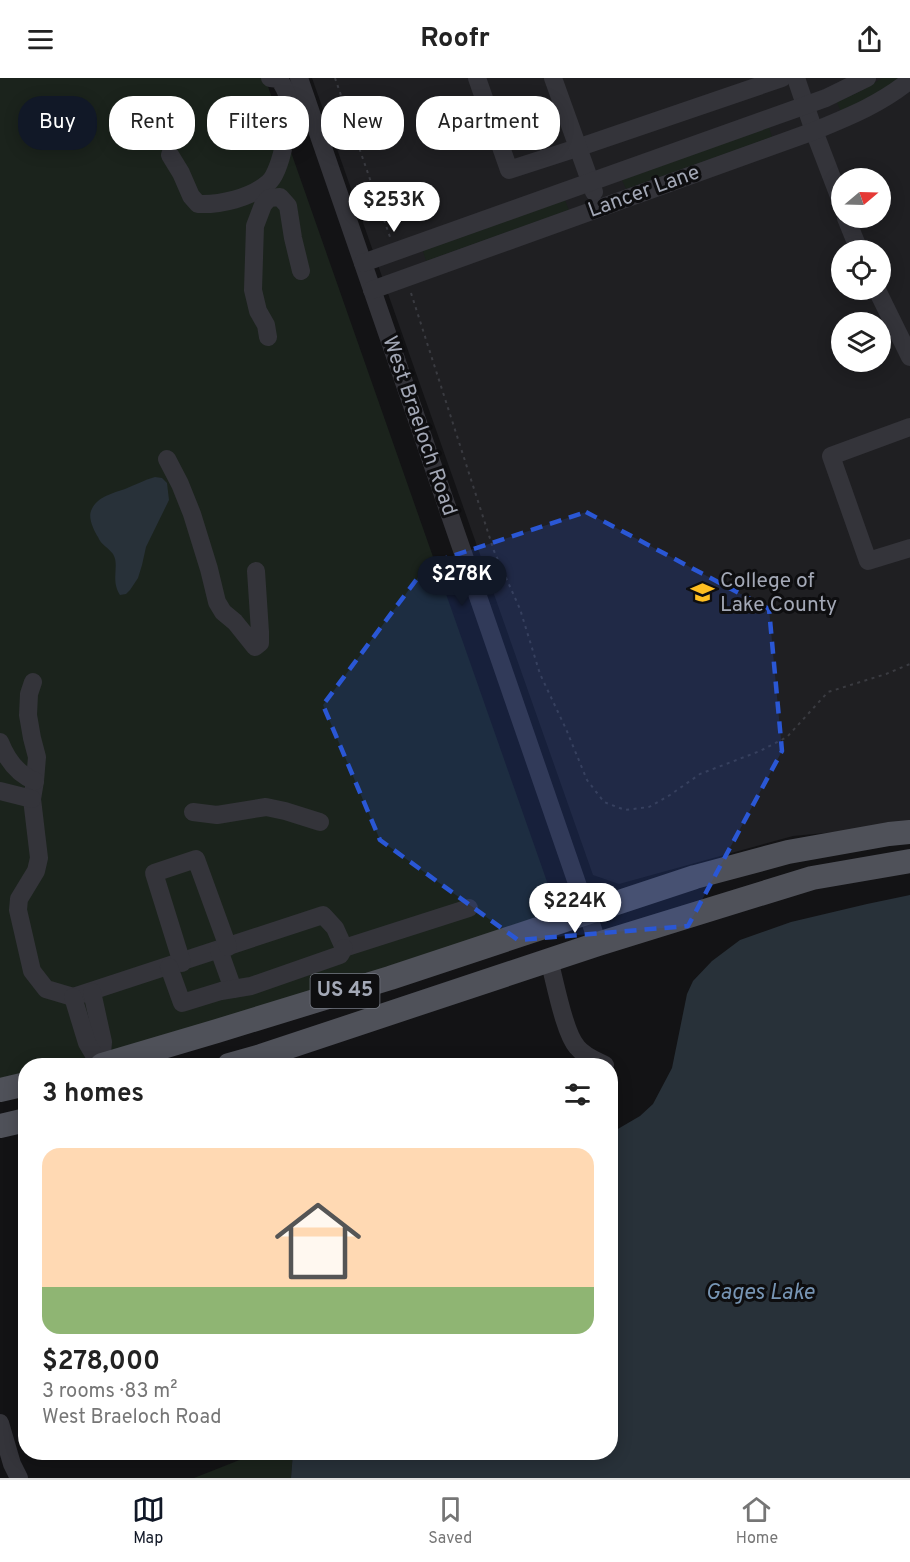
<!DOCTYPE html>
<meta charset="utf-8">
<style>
:root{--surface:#fff;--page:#f6f6f6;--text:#222;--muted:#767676;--line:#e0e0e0;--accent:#111827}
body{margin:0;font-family:Overpass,sans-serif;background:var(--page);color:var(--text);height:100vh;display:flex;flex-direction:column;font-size:22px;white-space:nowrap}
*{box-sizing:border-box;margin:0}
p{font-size:20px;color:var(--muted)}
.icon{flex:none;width:33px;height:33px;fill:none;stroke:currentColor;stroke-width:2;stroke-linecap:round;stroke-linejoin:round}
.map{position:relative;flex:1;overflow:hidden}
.panel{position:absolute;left:18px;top:980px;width:600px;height:402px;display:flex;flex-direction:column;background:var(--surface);border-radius:24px;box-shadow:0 3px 15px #0003}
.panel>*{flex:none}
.guide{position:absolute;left:18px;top:18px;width:600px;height:54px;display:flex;gap:12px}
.needle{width:39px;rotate:71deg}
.fabs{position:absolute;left:831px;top:90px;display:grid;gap:12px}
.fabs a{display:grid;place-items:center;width:60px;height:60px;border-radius:50%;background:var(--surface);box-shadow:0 3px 15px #0003;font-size:30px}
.price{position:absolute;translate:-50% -51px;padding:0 14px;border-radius:21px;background:#fff;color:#222;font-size:20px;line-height:39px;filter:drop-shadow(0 2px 3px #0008)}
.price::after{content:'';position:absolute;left:50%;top:36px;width:18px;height:14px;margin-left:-9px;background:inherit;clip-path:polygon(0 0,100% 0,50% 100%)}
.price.on{background:var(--accent);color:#fff}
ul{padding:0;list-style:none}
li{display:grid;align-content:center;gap:12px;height:318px;padding:0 24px}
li+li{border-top:2px solid var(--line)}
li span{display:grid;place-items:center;height:186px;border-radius:18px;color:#555}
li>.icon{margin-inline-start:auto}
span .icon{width:108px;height:108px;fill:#fffc;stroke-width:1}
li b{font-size:26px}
h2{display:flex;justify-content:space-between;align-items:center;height:72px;padding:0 24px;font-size:26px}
.pill{padding:0 21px;border-radius:24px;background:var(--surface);box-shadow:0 3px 15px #0003;font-size:21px;line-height:54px}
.pill.on{background:var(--accent);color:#fff}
header{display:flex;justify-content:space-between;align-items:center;height:78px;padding:0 24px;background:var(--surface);font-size:27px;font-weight:700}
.dock{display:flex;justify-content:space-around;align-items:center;height:84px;border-top:2px solid var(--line);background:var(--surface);font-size:16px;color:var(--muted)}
.dock a{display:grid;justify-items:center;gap:3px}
.dock .on{color:var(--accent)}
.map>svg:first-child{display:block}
</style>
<header><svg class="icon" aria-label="menu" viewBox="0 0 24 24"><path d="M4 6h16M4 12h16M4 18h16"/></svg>Roofr<svg class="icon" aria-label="share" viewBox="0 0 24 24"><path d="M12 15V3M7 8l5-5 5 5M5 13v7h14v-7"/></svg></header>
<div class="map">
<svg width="910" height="1400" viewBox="0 0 910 1400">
<rect width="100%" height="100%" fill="#131315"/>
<path fill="#1f1f22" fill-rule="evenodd" d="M 312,0 L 910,0 L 910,747 L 793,758 L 619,806 L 593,797 ZM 842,100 L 880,100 L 880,140 L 842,140 ZM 842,172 L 880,172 L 880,212 L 842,212 ZM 842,244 L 880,244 L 880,284 L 842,284 Z"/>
<g fill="#1b231c">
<path d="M 0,0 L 265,0 L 558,835 L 95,987 L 26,987 L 25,1004 L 0,1010 Z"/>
<path d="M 882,0 L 900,0 L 883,12 L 841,34 L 837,24 L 861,13 Z"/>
<path d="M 769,49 L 772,59 L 626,111 L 622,102 Z"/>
<path d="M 565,122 L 569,132 L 426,183 L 423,173 Z"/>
<path d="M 260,1374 L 293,1374 L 291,1400 L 194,1400 Z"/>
</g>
<g fill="#283139">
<path d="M 155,399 L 162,400 L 167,405 L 169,422 L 146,469 L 142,487 L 138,500 L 130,512 L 126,516 L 120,517 C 110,502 120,487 113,476 C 109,470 101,467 98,459 C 94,453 88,440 91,433 C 96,419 113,415 125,411 C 135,407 144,402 155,399 Z"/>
<path d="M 910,817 L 910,1400 L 291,1400 L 293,1374 L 610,1374 L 611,1055 L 640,1038 L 653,1026 L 672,990 L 687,916 L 693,903 L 712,883 L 740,862 L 791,844 L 867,826 Z"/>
</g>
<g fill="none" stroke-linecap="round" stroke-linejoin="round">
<g stroke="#3a3b41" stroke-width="2" stroke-dasharray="3 4.5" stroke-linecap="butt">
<path d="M 335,0 L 390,159"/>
<path d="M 411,215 L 494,473 L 520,531 L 540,596 L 566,651 L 587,702 L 604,724 L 625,732 L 649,729 L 670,717 L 700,696 L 760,673 L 787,659 L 828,614 L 886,596 L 910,586"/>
</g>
<g stroke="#34343a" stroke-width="18">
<path d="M 299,0 L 598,866"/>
<path d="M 477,0 L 509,92 L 577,70 L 782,0"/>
<path d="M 553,0 L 594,114"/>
<path d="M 796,0 L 814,53 L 842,126"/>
<path d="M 170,77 L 181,95 L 191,118 L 198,126 C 220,127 251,120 268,105 C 282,94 292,35 287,17 C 286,12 282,6 279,1 L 270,0"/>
<path d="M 846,140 L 859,172"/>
<path d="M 363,185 L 826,20 L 867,0"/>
<path d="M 372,212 L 814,53 C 848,39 881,26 910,2"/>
<path d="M 877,212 L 910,279"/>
<path d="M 268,259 L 266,247 L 258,233 L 253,212 L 255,148 L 263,127 L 269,120 L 280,119 L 288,128 L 293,160 L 301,193"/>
<path d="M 910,349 L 831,378 L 868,483 L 910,470"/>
<path d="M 167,381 L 180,406 L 192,436 L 209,491 L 217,524 L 223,534 L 235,544 L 255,569 L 260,565 L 260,554 L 256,493"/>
<path d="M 33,604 L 29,616 L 28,637 L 32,660 L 37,679 L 35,703 L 32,721 L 39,780 L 36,793 L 19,821 L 18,832 L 32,893 L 46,911 L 73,919 L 323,837 L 335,850 L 344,870 L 469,830"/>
<path d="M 0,664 C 7,682 17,696 35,703"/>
<path d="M 0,713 L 32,721"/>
<path d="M 193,734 L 217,737 L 266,729 L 285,733 L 320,744"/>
<path d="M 219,872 L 233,911"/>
<path d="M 549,882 C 555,903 564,954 577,969 C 584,978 595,982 605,987"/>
<path d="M 182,885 L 154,795 L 196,781 L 228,869"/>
<path d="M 169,889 L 182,925 L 221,913 L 251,908 L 340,877 L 344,870"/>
<path d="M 92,914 L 103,964 L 101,987"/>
<path d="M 73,919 L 87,965 L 100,987"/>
<path d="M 0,1345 L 12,1386 L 19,1400"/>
</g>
<g stroke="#4f5159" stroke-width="24">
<path d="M 102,987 L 217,953 L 390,900 L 695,799 L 788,774 L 889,756 L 910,754"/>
<path d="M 229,987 L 261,978 L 598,866 L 812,800 L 910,783"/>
<path d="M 0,1012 L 26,1006"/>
<path d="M 0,1048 L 26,1042"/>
</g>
</g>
<path fill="#2a57d5" fill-opacity="0.2" stroke="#2a57d5" stroke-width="4.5" stroke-dasharray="12 8" stroke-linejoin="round" d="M 586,434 L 769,531 L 782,673 L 688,848 L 518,862 L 380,762 L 323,627 L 428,486 Z"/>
<defs>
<symbol id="university-bare" viewBox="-9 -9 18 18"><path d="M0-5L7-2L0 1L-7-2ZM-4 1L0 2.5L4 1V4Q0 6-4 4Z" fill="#ffbe21" stroke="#0e0e10" stroke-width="2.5" paint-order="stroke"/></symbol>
</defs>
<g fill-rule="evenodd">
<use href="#university-bare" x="686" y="498" width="33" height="33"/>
</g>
<g text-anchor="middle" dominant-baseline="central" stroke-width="6" stroke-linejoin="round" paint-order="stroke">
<rect fill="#0e0e10" stroke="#767a84" stroke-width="1.5" x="310.5" y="896" width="69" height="34" rx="4.5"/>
<g font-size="20" font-weight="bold" fill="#a3a8b6">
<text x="345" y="913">US 45</text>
</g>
<g font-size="21" fill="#a3a8b6" stroke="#0e0e10">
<text transform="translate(644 114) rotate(-20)">Lancer Lane</text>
<text transform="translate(419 348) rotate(71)">West Braeloch Road</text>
</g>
<g font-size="21" fill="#a3a8b6" stroke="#0e0e10" text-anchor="start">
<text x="720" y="503">College of<tspan x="720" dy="24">Lake County</tspan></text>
</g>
<g font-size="22" font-style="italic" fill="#7795b4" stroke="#0e0e10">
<text x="760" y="1215">Gages Lake</text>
</g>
</g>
</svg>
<div class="fabs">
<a><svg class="needle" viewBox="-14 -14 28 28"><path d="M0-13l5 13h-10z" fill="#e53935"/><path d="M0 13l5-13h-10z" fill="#767676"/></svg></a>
<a><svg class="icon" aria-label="locate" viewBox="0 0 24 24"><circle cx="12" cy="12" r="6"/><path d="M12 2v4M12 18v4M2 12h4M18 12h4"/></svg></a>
<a><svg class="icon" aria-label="layers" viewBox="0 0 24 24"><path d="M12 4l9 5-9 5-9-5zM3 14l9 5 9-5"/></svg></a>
</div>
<b class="price" style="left:394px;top:155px">$253K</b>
<b class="price on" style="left:462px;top:529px">$278K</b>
<b class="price" style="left:575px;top:856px">$224K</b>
<div class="guide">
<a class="pill on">Buy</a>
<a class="pill">Rent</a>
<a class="pill">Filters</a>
<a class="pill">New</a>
<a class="pill">Apartment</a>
</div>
<section class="panel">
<h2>3 homes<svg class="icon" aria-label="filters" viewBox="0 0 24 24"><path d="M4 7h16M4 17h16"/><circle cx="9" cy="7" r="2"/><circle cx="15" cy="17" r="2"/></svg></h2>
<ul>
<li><span style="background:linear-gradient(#ffd9b3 75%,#8fb573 0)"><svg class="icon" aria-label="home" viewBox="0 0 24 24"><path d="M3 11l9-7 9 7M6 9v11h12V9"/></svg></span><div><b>$278,000</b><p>3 rooms · 83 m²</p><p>West Braeloch Road</p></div></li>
</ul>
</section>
</div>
<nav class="dock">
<a class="on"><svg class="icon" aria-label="map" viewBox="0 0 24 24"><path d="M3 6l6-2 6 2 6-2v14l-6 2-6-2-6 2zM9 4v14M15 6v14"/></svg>Map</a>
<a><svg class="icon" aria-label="saved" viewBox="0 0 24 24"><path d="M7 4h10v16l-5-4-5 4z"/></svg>Saved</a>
<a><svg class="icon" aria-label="home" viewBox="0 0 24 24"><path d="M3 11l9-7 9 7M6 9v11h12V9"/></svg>Home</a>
</nav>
